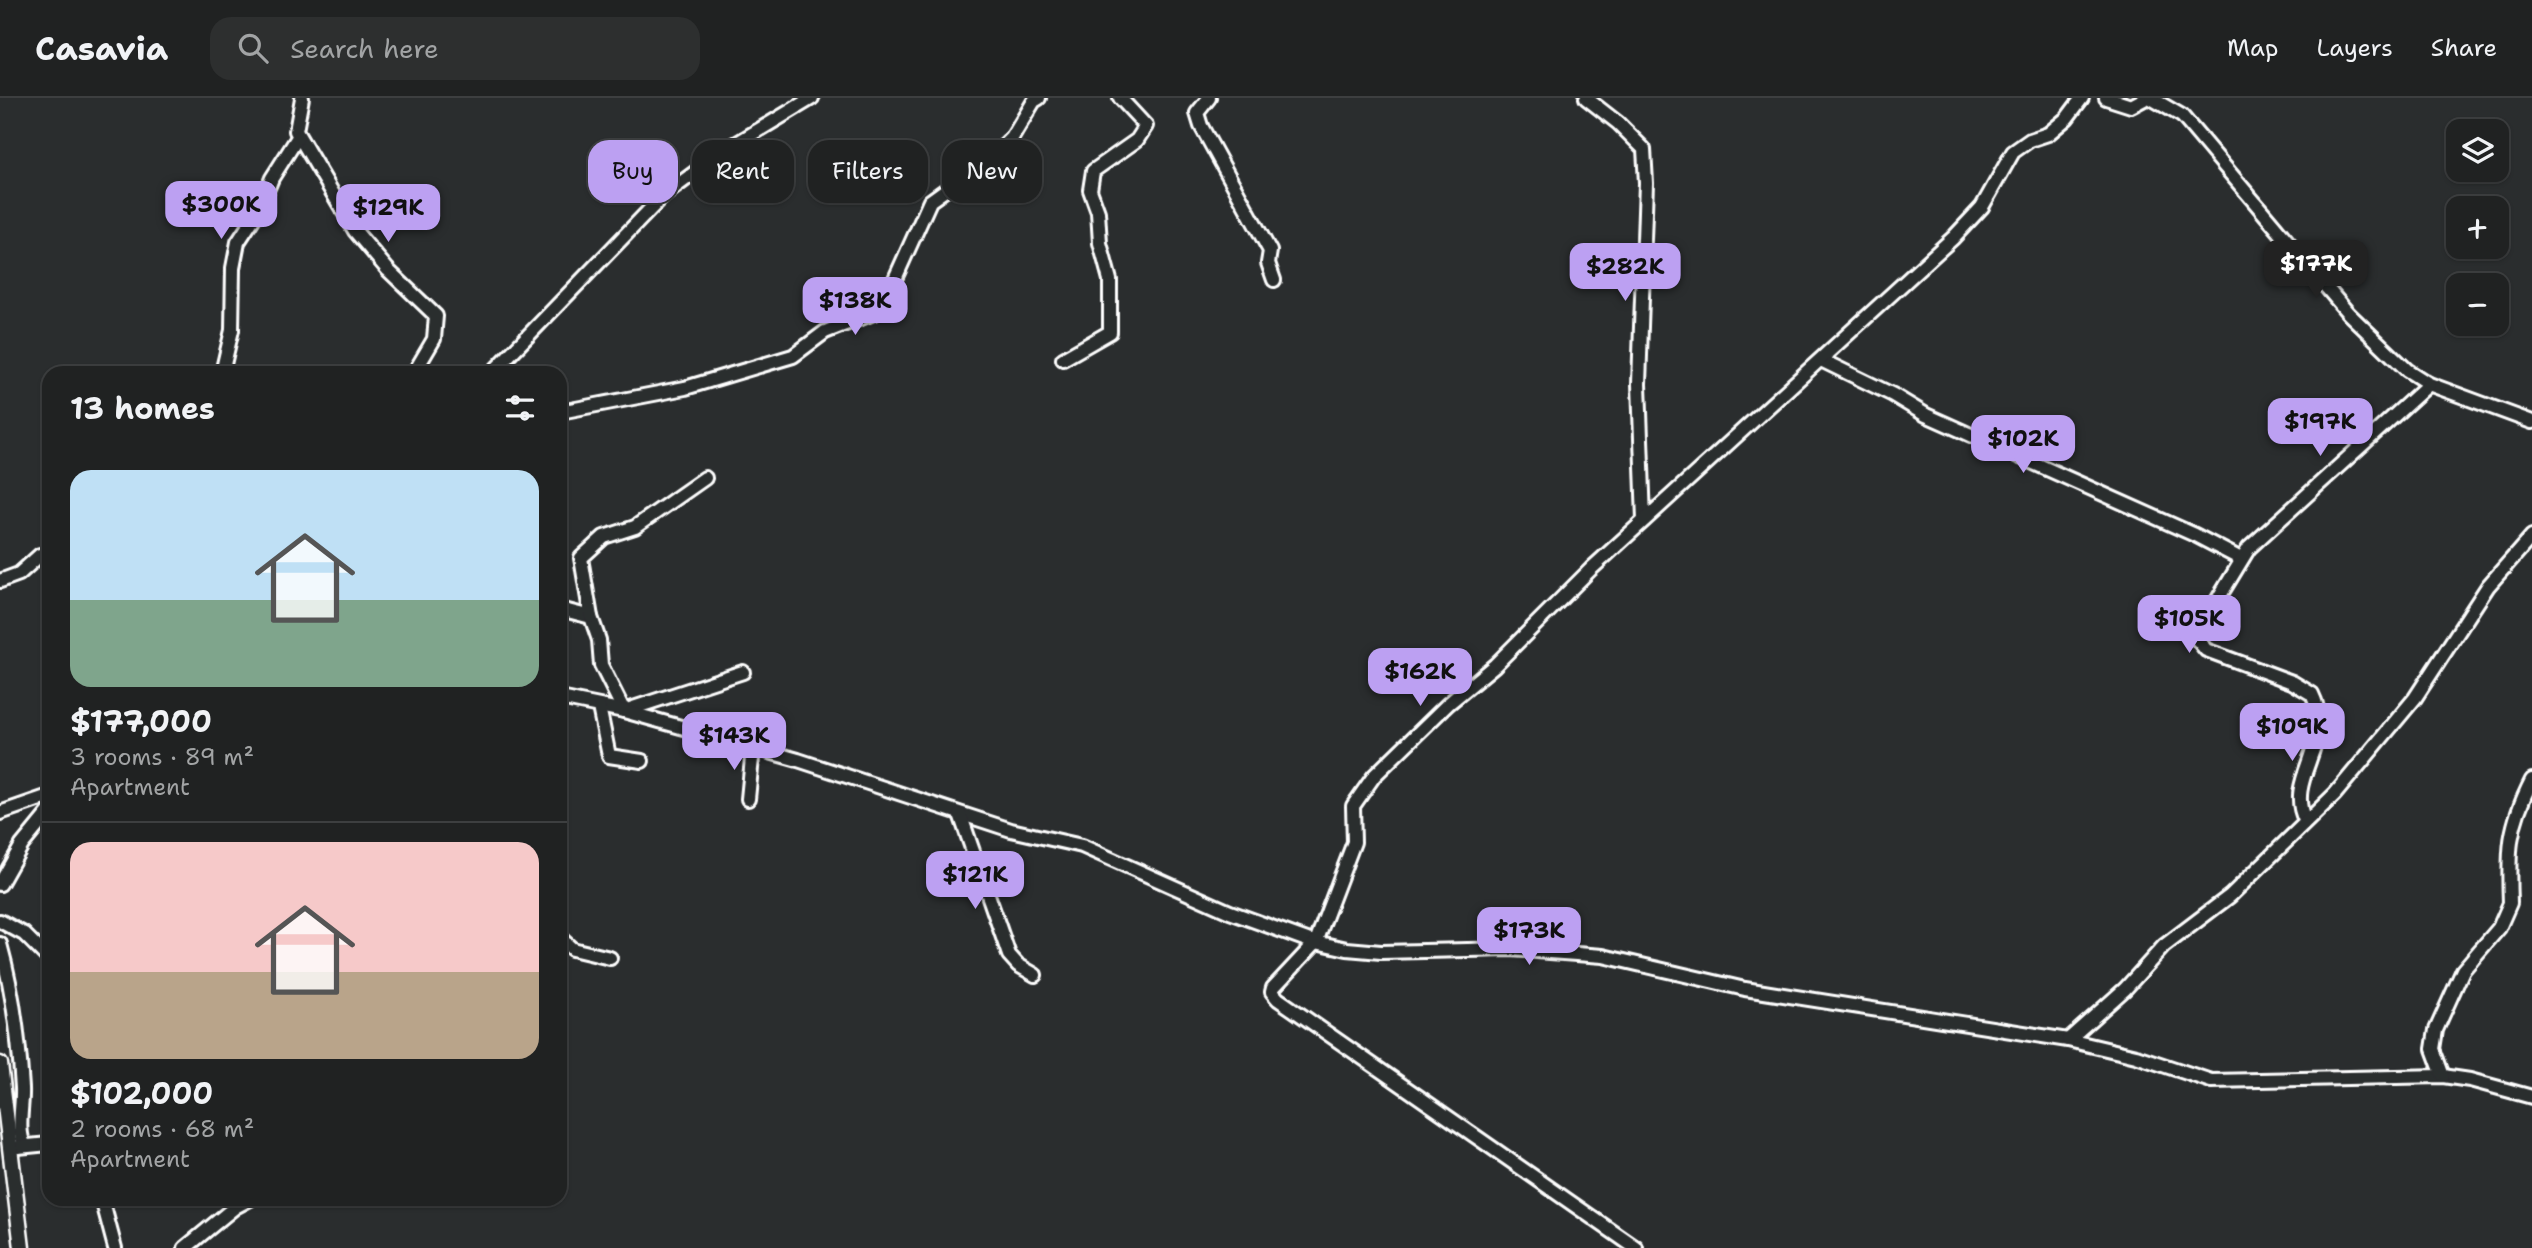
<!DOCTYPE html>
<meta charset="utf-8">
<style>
:root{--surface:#202222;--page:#2d2f2f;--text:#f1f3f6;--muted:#a2a4a5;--line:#3d3f40;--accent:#bca0f2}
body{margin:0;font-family:"Shantell Sans",sans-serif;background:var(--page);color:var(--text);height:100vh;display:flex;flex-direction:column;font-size:26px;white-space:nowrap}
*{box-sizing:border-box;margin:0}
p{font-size:23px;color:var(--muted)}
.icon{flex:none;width:38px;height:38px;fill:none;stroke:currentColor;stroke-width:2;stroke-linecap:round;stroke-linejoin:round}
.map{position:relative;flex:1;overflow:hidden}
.details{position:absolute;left:42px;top:268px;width:525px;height:840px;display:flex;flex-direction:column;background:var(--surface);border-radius:21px;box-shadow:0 2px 5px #0004,0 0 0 2px var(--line)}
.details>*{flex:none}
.hud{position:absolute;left:588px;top:42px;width:665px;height:63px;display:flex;gap:14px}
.controls{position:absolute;left:2446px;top:21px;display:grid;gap:14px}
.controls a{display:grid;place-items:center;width:63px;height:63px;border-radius:14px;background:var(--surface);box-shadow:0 2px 5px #0004,0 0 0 2px var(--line);font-size:35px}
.price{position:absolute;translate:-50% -60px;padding:0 16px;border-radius:14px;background:var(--accent);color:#111;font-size:23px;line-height:46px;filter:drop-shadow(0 2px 4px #0008)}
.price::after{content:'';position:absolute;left:50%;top:42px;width:21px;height:16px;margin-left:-10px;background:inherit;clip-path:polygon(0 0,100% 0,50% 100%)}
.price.active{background:#222;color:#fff}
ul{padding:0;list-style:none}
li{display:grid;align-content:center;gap:14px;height:371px;padding:0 28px}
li+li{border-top:2px solid var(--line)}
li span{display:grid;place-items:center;height:217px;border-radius:21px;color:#555}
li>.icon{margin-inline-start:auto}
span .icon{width:126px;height:126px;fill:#fffc;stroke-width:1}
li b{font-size:30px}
h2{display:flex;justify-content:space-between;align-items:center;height:84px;padding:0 28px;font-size:30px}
.chip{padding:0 24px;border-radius:21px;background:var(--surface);box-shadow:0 2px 5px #0004,0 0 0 2px var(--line);font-size:24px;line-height:63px}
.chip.active{background:var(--accent);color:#111}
header{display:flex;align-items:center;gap:42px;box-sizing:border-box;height:98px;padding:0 35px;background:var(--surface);border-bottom:2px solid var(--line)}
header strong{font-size:33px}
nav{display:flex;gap:38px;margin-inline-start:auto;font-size:24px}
.search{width:490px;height:63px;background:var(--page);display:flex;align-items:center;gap:18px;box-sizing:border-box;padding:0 24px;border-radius:21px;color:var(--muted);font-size:26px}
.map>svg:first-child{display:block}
</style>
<header>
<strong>Casavia</strong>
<div class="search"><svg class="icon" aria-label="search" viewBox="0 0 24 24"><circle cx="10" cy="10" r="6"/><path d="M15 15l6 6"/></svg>Search here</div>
<nav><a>Map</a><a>Layers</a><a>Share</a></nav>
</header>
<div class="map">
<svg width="2532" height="1150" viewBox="0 0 2532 1150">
<rect width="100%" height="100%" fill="#2a2d2e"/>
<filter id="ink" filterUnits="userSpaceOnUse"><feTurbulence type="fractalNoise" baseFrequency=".0143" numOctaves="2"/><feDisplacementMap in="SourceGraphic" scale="14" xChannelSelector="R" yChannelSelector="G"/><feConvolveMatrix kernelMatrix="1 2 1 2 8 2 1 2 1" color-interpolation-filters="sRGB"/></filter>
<g filter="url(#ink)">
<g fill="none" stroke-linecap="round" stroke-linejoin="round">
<defs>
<g id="minor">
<path d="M 302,0 L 296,33 L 355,133 L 388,172 L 436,218 L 434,241 L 414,275"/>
<path d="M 1209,0 L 1197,15 L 1201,28 L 1270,153 L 1268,165 L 1274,182"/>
<path d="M 1586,0 L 1618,25 L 1644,51 L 1646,85 L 1639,286 L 1644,422"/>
<path d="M 2106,0 L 2131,8 L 2146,0"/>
<path d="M 2151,0 L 2182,18 L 2348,215 L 2407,272 L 2429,286 L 2532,324"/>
<path d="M 1063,261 L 1110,234 L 1110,182 L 1100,145 L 1098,114 L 1090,92 L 1093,73 L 1137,42 L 1146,28 L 1120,0"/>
<path d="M 1821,262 L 1893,297 L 1926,317 L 2195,437 L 2241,461"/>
<path d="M 222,275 L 232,232 L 233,170 L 238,144 L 259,112 L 272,80 L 298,39"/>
<path d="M 492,275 L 663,98 L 724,53 L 812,0"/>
<path d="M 560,314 L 685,290 L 793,258 L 825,234 L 881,212 L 930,103 L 998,54 L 1012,40 L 1034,3 L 1039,0"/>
<path d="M 0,483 L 19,476 L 40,457 L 49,456"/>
<path d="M 560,511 L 591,519 L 599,542 L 601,567 L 624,613 L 743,574"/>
<path d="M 591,519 L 581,460 L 604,439 L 635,429 L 705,380"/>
<path d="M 560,600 L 624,613 L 798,662 L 1011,732 L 1082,748 L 1230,814 L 1307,842 L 1347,851 L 1381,854 L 1511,851 L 1603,858 L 1745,891 L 2068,942 L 2136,958 L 2211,983 L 2443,978 L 2470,982 L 2532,999"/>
<path d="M 599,609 L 609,658 L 642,663"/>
<path d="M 748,701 L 753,650"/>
<path d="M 0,715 L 49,698"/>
<path d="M 960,716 L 1009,857 L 1018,867 L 1035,877"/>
<path d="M 2305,722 C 2284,681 2336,644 2312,596 L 2292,584 L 2206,552 L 2197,541 L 2207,519 L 2249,450 L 2429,286"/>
<path d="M 0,786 L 22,747 L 49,714"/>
<path d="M 0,823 L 24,836 L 49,861"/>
<path d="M 560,840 L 572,851 L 610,860"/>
<path d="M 0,846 C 13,892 19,942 22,990 C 23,1008 16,1033 25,1048"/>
<path d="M 2068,942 L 2125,891 L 2164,848 L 2230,798 L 2335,696 L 2415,600 L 2488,488 L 2532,438"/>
<path d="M 2443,978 L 2433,951 L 2436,932 L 2463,872 L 2499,830 L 2510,805 C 2508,753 2508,729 2532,682"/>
<path d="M 18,1049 L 49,1046"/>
<path d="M 102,1101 L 115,1150"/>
<path d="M 185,1150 L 235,1109 L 250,1101"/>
<path d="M 1636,1150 L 1278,901 L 1272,894 L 1273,890 L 1316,844 L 1354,744 L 1353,708 L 1374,678 L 1448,606 L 1495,567 L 1591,471 L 1953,140 L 1982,109 L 2013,54 L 2030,42 L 2048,36 L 2067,20 L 2082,0"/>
</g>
<path id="major" d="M 0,966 L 22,1150"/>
</defs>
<use href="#minor" stroke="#fff" stroke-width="18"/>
<use href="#major" stroke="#fff" stroke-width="19"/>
<use href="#minor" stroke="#2a2d2e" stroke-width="12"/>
<use href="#major" stroke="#2a2d2e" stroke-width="14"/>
</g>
</g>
</svg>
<div class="controls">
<a><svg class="icon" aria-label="layers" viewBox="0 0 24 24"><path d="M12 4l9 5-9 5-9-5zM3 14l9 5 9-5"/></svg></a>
<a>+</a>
<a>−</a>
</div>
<b class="price" style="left:221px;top:143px">$300K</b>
<b class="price" style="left:388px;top:146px">$129K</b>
<b class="price active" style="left:2316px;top:202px">$177K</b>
<b class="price" style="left:1625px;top:205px">$282K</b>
<b class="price" style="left:855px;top:239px">$138K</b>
<b class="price" style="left:2320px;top:360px">$197K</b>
<b class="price" style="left:2023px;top:377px">$102K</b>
<b class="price" style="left:2189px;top:557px">$105K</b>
<b class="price" style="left:1420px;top:610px">$162K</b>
<b class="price" style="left:2292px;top:665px">$109K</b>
<b class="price" style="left:734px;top:674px">$143K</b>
<b class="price" style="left:975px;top:813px">$121K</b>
<b class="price" style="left:1529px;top:869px">$173K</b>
<div class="hud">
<a class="chip active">Buy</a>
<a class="chip">Rent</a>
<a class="chip">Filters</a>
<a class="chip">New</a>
</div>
<section class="details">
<h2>13 homes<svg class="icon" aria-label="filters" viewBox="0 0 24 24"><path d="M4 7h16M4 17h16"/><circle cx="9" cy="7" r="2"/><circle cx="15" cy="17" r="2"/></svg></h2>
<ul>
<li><span style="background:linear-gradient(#bfe0f5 60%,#7fa58c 0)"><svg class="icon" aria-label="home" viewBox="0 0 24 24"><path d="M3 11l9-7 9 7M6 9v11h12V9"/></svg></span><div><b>$177,000</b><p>3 rooms · 89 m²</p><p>Apartment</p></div></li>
<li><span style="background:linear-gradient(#f6c9c9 60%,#b9a48a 0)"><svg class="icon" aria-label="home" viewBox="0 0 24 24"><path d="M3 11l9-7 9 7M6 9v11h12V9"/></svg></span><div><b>$102,000</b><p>2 rooms · 68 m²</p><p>Apartment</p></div></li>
</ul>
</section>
</div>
